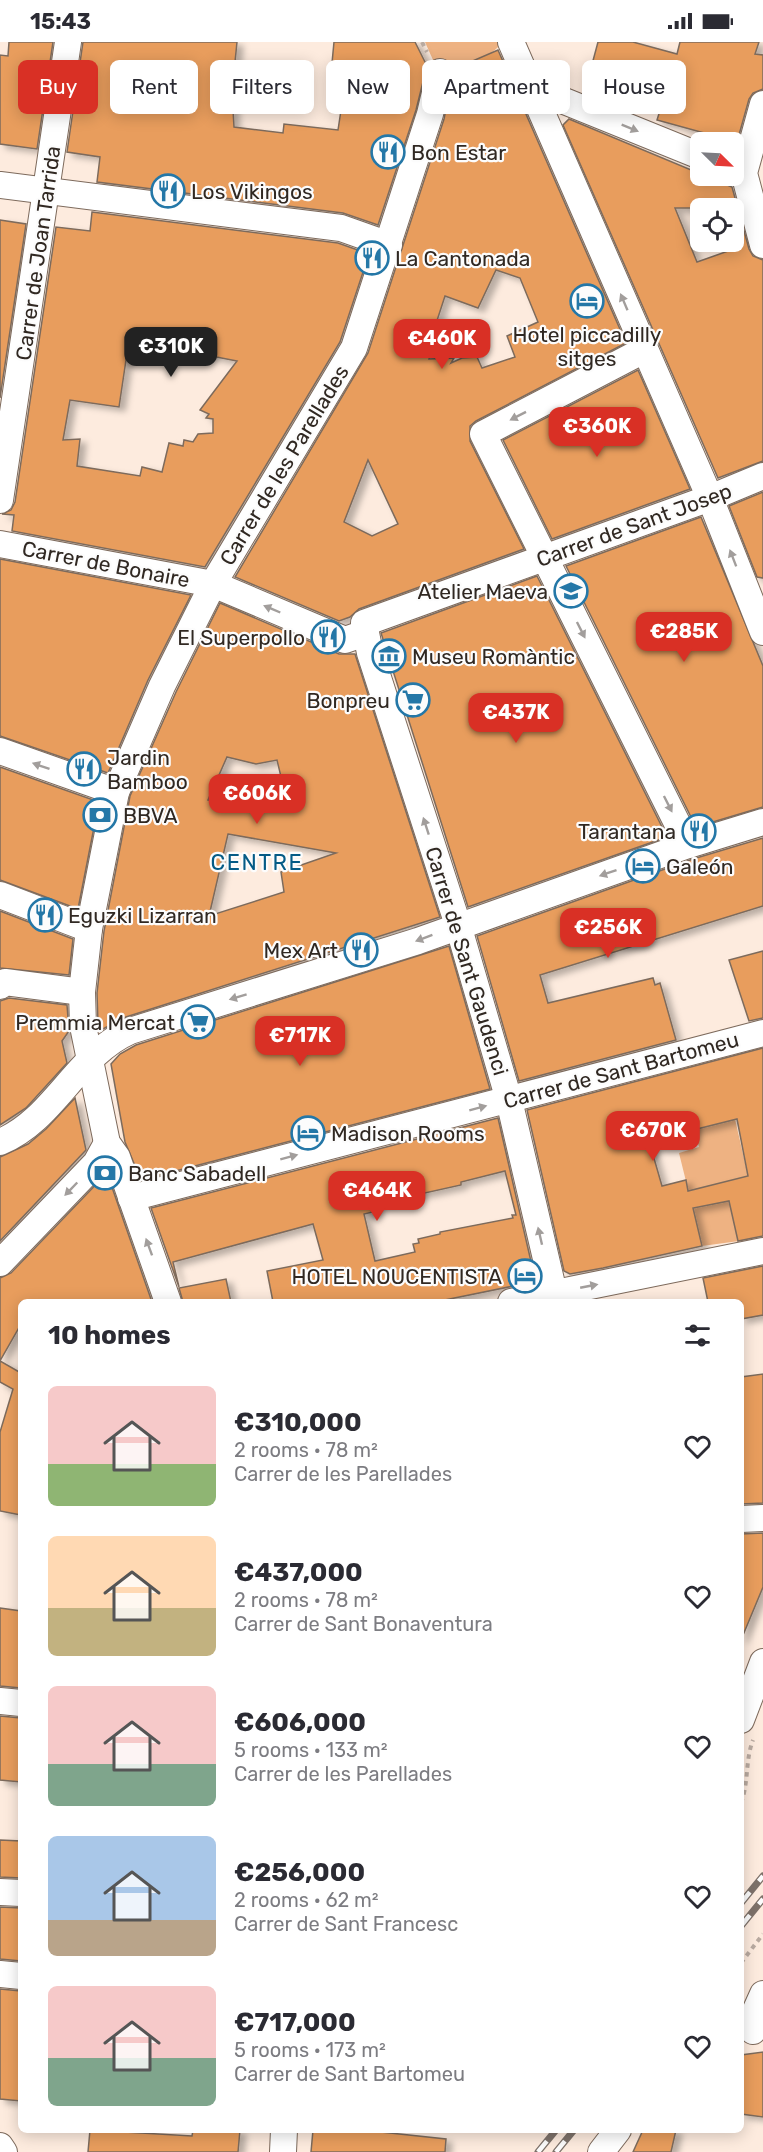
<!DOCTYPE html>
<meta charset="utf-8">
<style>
:root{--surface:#fff;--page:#f7f7f7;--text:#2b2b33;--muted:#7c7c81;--accent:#d93025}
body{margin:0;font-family:Rubik,sans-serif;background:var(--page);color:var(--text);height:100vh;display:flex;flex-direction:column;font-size:22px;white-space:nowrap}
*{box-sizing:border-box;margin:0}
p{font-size:20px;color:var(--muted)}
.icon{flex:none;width:33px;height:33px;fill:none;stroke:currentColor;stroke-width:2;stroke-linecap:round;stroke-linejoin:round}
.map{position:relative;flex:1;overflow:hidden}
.side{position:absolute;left:18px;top:1257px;width:726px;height:834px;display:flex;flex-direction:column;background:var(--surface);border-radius:9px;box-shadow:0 3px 15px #0003}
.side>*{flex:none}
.hud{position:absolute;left:18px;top:18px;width:728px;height:54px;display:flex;gap:12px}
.needle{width:39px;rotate:114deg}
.buttons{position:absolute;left:690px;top:90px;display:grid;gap:12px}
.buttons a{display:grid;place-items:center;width:54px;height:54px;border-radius:9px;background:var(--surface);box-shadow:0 3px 15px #0003;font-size:30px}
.price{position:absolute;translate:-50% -51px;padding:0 14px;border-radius:12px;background:var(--accent);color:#fff;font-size:20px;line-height:39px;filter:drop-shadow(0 2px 3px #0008)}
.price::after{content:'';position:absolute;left:50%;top:36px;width:18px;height:14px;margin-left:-9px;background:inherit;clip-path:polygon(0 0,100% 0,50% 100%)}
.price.current{background:#222;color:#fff}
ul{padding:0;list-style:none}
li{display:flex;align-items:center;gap:18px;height:150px;padding:0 30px}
li span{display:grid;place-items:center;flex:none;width:168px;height:120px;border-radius:9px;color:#555}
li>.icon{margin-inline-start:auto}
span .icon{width:72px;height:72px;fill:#fffc;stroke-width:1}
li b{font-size:26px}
h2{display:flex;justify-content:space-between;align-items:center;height:72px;padding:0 30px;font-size:26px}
.pill{padding:0 21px;border-radius:9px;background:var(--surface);box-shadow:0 3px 15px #0003;font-size:21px;line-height:54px}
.pill.current{background:var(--accent);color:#fff}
.status{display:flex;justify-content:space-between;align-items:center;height:42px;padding:0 30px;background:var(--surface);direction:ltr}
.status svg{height:16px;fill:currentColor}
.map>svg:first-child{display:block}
</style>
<div class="status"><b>15:43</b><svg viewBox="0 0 49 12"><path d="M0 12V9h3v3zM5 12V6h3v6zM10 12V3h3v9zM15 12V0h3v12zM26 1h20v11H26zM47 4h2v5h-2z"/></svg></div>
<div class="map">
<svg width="763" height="2110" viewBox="0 0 763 2110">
<defs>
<filter id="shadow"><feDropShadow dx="6" dy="4" stdDeviation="3" flood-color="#0004"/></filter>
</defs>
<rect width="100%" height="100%" fill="#fdebde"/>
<g fill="#eeb282">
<path d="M 425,0 L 502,0 C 493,16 455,28 437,27 Z"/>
<path d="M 735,1077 L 748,1134 L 717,1142 L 729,1159 L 739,1199 L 702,1204 L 679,1111 L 699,1105 L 694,1087 Z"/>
</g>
<g fill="#e89d5d" stroke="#7d6b5c" stroke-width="1.5" fill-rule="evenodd" filter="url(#shadow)">
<path d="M 9,0 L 53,0 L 37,107 L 0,102 L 0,13 L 8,14 Z"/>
<path d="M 83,0 L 237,0 L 232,50 L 234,85 L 283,91 L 284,82 L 338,88 L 348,22 L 332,21 L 334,0 L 415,0 L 427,24 L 416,68 L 378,183 L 343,171 L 97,140 L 100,115 L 67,110 Z"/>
<path d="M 598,0 L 633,0 L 677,12 L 680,0 L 759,0 L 755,12 L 763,13 L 763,47 L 753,51 L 749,57 L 737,100 L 657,78 L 662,62 L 587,41 Z"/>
<path d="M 498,8 L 626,301 L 476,379 L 470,384 L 470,399 L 524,507 L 359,567 L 350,575 L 339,579 L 235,535 L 368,311 L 444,77 L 454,27 ZM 496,228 L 520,236 L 538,280 L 507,294 L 515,315 L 482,326 L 477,315 L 462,316 L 451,321 L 454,316 L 429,317 L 434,300 L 430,300 L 445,254 L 478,266 ZM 368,418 L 398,482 L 372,494 L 344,480 Z"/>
<path d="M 569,77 L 732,145 L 749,207 L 753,214 L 763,218 L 763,419 L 718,436 L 563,83 ZM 675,166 L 734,166 L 734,207 L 697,220 Z"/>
<path d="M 92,170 L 338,201 L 369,212 L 340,300 L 205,525 L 12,489 L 14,473 L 2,472 L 11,468 L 15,460 L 56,185 L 90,189 ZM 129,298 L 237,319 L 200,368 L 209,372 L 206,376 L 213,377 L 213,391 L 198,392 L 193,400 L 184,398 L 183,404 L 169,401 L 162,430 L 142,425 L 140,434 L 77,424 L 80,397 L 63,398 L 70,358 L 119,365 Z"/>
<path d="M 0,178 L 26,182 L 0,356 Z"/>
<path d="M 638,328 L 690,447 L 552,497 L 503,398 Z"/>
<path d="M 763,450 L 763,536 L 757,535 L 729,464 Z"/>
<path d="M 701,475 L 763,624 L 763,765 L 696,785 L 566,524 Z"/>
<path d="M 0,517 L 191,553 L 148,638 L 108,731 L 0,694 Z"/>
<path d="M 537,534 L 667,795 L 468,865 L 381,591 Z"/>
<path d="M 220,561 L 339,612 L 355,612 L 440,875 L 126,975 L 101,988 L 98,982 L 97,951 L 104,889 L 130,754 L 176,650 ZM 227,715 L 256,722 L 277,718 L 289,768 L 242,766 L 208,758 ZM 228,792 L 336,811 L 281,830 L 284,850 L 209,874 Z"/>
<path d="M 0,725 L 99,760 L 78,867 L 0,838 Z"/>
<path d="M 763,796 L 763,864 L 540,933 L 548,961 L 653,936 L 655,943 L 660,941 L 676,998 L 519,1039 L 477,894 L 693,817 Z"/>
<path d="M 0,869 L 73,897 L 69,933 L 0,926 Z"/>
<path d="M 449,904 L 490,1047 L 141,1138 L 125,1100 L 111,1022 L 120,1012 L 136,1003 Z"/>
<path d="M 763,909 L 763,976 L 749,979 L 729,918 Z"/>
<path d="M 9,956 L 67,963 L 69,989 L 62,999 L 67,1021 L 26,1066 L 0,1083 L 0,959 Z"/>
<path d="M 763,1006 L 763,1194 L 738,1199 L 729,1159 L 693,1166 L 702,1204 L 603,1226 L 570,1232 L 564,1229 L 527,1068 ZM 737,1077 L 748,1134 L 688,1149 L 686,1138 L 662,1144 L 649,1099 Z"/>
<path d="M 75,1056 L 86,1108 L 0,1199 L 0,1115 L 28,1102 L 46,1087 Z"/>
<path d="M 498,1076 L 535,1237 L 533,1240 L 435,1260 L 273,1260 L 267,1229 L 323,1218 L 313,1182 L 173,1220 L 179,1245 L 151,1166 ZM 505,1129 L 516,1173 L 512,1173 L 513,1176 L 440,1190 L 440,1192 L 418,1197 L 419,1201 L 413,1202 L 415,1210 L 375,1219 L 364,1172 L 377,1169 L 375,1162 L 461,1143 L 461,1140 Z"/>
<path d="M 107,1131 L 152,1260 L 21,1260 L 21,1282 L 0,1319 L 21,1331 L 21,1473 L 0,1469 L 0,1390 L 13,1347 L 0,1340 L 0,1236 L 11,1231 Z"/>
<path d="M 763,1224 L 763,1273 L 741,1277 L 741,1260 L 708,1260 L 703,1236 Z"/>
<path d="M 226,1237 L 231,1260 L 183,1260 L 179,1246 Z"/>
<path d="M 763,1332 L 763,1461 L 741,1462 L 741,1335 Z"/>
<path d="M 763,1491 L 763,1545 L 741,1598 L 741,1492 Z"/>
<path d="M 0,1566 L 21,1569 L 21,1646 L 0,1644 Z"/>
<path d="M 0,1674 L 21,1676 L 21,1740 L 0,1738 Z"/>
<path d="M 0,1798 L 21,1799 L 21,1836 L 0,1835 Z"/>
<path d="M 0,1865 L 21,1866 L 21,1919 L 0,1917 Z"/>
<path d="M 0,1947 L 21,1949 L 21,2059 L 0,2057 Z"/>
<path d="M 763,2010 L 763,2075 L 741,2072 L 741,2013 Z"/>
<path d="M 90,2088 L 192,2094 L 193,2088 L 240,2088 L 238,2110 L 88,2110 Z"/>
<path d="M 313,2088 L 362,2088 L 446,2097 L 445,2110 L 311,2110 Z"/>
<path d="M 643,2088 L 676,2088 L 671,2110 L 633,2110 Z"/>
</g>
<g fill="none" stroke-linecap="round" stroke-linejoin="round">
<defs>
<g id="minor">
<path d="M 511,0 L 710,456 L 763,590"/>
<path d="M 537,54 L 547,52 L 700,114"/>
<path d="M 763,62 L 744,131 L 763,203"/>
<path d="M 0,143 L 341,186 L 389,203"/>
<path d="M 644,308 L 483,392 L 688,803"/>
<path d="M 0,458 L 68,0"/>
<path d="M 0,502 L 213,542 L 345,598 L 365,591"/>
<path d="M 0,709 L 116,750"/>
<path d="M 0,853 L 89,887"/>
<path d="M 0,944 L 5,940 L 82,950"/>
<path d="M 0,1100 C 54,1078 76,1013 130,989 L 418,899 L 688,803 L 763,780"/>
<path d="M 131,1156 L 763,991"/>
<path d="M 0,1221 L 96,1121 L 107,1101"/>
<path d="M 168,1260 L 117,1115 L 107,1101 L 83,984 L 82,950 L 89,887 L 116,750 L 162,644 L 213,542 L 354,306 L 430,72 L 440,30"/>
<path d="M 511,1260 L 763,1209"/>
<path d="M 553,1260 L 554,1251 L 509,1058 L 458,883 L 370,611 L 364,581 L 710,456 L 763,434"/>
<path d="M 741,1477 L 763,1476"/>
<path d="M 0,1659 L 21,1661"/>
<path d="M 741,1678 L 763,1620"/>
<path d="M 0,1850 L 21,1851"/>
<path d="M 0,1932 L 21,1934"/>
<path d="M 753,1989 L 754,1972 L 763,1952"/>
<path d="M 0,2104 L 4,2110"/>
<path d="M 283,2110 L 284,2088"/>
<path d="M 601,2110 L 618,2088"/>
</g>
</defs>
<use href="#minor" stroke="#7d6a5c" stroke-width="28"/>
<g stroke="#b9aaa0" stroke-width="4" stroke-dasharray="4.5 4.5" stroke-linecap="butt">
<path d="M 422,0 L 427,10"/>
<path d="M 741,1761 C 749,1740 745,1719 753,1698"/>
<path d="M 741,1921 L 763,1892"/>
</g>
<use href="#minor" stroke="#fff" stroke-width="26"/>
<defs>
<g id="rail">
<path d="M 741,1861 L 763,1834"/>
<path d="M 741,1884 L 763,1857"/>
<path d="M 538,2110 L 556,2088"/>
<path d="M 556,2110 L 574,2088"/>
</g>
</defs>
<use href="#rail" stroke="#7d7169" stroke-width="7"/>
<use href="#rail" stroke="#fcfcfc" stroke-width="4.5" stroke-dasharray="14" stroke-linecap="butt"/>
</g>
<defs><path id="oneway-solid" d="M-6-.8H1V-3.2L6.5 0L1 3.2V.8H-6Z" transform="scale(1.5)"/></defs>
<g fill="#a29e9c">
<use href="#oneway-solid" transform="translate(630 86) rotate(22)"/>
<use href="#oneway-solid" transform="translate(624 260) rotate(-113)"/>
<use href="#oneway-solid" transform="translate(518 374) rotate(153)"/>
<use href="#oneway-solid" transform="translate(733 516) rotate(-111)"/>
<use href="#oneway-solid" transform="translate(272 567) rotate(-157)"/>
<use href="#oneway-solid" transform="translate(581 588) rotate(63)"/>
<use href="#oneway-solid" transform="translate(41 724) rotate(-161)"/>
<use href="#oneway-solid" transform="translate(668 762) rotate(63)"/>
<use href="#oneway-solid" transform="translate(426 784) rotate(-108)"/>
<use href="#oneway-solid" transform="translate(608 831) rotate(161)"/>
<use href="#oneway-solid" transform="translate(424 896) rotate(159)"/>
<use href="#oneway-solid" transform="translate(238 955) rotate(163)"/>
<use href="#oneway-solid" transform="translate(478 1066) rotate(-15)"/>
<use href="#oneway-solid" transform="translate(289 1115) rotate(-15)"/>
<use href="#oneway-solid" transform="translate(71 1147) rotate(134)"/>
<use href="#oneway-solid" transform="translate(540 1194) rotate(-103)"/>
<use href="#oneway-solid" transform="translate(149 1205) rotate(-110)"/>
<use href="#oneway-solid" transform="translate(589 1244) rotate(-11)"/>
</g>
<defs>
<symbol id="restaurant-ring" viewBox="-11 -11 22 22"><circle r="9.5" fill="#fcfcfc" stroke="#2477a7" stroke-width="1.5"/><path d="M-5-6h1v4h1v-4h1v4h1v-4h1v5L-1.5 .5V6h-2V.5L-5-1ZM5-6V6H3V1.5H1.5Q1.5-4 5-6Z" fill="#2477a7"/></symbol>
<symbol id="hotel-ring" viewBox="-11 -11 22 22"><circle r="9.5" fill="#fcfcfc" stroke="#2477a7" stroke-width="1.5"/><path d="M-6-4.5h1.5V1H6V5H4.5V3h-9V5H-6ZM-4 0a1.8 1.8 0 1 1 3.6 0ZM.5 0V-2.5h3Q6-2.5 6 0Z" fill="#2477a7"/></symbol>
<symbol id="school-ring" viewBox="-11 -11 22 22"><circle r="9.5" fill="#fcfcfc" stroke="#2477a7" stroke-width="1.5"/><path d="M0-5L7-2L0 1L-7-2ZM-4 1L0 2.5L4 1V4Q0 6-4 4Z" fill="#2477a7"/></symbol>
<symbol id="museum-ring" viewBox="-11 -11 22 22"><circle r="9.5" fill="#fcfcfc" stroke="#2477a7" stroke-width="1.5"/><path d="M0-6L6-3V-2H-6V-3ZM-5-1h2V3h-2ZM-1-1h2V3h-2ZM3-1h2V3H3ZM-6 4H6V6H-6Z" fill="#2477a7"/></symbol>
<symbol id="supermarket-ring" viewBox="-11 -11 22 22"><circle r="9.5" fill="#fcfcfc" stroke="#2477a7" stroke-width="1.5"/><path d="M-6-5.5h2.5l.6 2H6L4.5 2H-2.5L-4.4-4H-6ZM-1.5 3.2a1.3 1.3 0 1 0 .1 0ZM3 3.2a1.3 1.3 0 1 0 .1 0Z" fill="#2477a7"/></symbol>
<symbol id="bank-ring" viewBox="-11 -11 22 22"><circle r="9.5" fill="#fcfcfc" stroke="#2477a7" stroke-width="1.5"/><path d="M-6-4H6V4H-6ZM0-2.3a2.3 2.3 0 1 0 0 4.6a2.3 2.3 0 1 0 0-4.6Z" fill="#2477a7"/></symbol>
</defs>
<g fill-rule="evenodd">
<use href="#restaurant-ring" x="369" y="91" width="38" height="38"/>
<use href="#restaurant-ring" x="149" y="130" width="38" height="38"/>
<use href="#restaurant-ring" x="353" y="197" width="38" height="38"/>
<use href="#hotel-ring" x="568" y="240" width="38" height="38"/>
<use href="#school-ring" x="552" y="530" width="38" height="38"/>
<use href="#restaurant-ring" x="309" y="576" width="38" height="38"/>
<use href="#museum-ring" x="370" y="595" width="38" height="38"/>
<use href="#supermarket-ring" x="394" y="639" width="38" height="38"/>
<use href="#restaurant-ring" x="65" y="708" width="38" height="38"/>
<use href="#bank-ring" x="81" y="754" width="38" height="38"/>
<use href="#restaurant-ring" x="680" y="770" width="38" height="38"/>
<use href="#hotel-ring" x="624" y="805" width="38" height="38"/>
<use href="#restaurant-ring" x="26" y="854" width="38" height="38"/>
<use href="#restaurant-ring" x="342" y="889" width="38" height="38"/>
<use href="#supermarket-ring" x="179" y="961" width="38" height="38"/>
<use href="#hotel-ring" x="289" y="1072" width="38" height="38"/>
<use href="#bank-ring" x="86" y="1112" width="38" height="38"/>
<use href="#hotel-ring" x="506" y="1215" width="38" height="38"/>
</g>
<g text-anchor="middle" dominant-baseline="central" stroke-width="4.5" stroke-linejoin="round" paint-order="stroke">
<g font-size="21" fill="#302822" stroke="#fcfcfc" text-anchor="start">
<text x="411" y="110">Bon Estar</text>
<text x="191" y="149">Los Vikingos</text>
<text x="395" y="216">La Cantonada</text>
<text x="587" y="292" text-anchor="middle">Hotel piccadilly<tspan x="587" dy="24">sitges</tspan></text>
<text x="548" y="549" text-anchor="end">Atelier Maeva</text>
<text x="305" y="595" text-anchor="end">El Superpollo</text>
<text x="412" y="614">Museu Romàntic</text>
<text x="390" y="658" text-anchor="end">Bonpreu</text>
<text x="107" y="715">Jardin<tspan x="107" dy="24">Bamboo</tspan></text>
<text x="123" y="773">BBVA</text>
<text x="676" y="789" text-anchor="end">Tarantana</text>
<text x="666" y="824">Galeón</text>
<text x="68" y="873">Eguzki Lizarran</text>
<text x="338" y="908" text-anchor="end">Mex Art</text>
<text x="175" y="980" text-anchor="end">Premmia Mercat</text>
<text x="331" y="1091">Madison Rooms</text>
<text x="128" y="1131">Banc Sabadell</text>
<text x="502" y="1234" text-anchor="end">HOTEL NOUCENTISTA</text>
</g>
<g font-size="21" fill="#302822" stroke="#fcfcfc">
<text transform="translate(38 211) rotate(-82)">Carrer de Joan Tarrida</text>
<text transform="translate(284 423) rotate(-59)">Carrer de les Parellades</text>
<text transform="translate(634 483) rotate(-20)">Carrer de Sant Josep</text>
<text transform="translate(106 522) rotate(11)">Carrer de Bonaire</text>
<text transform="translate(467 919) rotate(73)">Carrer de Sant Gaudenci</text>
<text transform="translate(621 1028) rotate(-15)">Carrer de Sant Bartomeu</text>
</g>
<g font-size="22" letter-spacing="1.5" fill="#055b86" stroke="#fcfcfc">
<text x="257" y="820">CENTRE</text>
</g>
</g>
</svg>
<div class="buttons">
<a><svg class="needle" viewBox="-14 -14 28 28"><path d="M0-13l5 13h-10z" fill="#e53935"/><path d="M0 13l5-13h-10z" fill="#7c7c81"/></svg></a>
<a><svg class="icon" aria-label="locate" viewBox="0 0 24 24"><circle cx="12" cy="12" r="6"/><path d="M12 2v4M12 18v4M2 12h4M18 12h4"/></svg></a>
</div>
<b class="price" style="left:442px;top:328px">€460K</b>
<b class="price current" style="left:171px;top:336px">€310K</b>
<b class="price" style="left:597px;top:416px">€360K</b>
<b class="price" style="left:684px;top:621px">€285K</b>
<b class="price" style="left:516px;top:702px">€437K</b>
<b class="price" style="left:257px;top:783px">€606K</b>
<b class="price" style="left:608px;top:917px">€256K</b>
<b class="price" style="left:300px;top:1025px">€717K</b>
<b class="price" style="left:653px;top:1120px">€670K</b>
<b class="price" style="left:377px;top:1180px">€464K</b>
<div class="hud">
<a class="pill current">Buy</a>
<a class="pill">Rent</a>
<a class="pill">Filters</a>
<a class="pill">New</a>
<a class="pill">Apartment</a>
<a class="pill">House</a>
</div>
<section class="side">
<h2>10 homes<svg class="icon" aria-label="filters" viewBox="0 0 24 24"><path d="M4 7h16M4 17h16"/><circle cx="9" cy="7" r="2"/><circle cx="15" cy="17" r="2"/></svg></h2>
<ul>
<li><span style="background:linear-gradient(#f6c9c9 65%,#8fb573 0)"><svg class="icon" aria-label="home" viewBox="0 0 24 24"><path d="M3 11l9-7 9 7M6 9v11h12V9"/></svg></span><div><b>€310,000</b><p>2 rooms · 78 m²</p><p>Carrer de les Parellades</p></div><svg class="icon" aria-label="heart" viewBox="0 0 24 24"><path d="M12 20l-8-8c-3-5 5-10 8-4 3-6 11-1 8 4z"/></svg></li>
<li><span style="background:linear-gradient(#ffd9b3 60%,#c2b280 0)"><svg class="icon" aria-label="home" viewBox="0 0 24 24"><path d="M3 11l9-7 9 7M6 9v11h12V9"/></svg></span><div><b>€437,000</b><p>2 rooms · 78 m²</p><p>Carrer de Sant Bonaventura</p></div><svg class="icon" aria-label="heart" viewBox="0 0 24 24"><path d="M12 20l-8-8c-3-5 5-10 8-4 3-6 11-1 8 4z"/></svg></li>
<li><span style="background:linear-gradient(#f6c9c9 65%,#7fa58c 0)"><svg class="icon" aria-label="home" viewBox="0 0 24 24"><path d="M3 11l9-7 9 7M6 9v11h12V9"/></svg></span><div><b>€606,000</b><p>5 rooms · 133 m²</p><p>Carrer de les Parellades</p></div><svg class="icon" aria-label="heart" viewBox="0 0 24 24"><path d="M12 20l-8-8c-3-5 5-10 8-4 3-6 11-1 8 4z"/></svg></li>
<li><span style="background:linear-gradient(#a9c7e8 70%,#b9a48a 0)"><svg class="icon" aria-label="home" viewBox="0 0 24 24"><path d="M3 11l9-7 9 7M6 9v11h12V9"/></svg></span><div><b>€256,000</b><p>2 rooms · 62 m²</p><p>Carrer de Sant Francesc</p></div><svg class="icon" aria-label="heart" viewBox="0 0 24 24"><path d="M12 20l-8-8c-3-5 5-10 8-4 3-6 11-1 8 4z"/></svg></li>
<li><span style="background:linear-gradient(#f6c9c9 60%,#7fa58c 0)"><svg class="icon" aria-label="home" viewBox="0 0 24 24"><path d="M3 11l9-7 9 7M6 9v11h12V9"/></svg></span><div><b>€717,000</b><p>5 rooms · 173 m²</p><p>Carrer de Sant Bartomeu</p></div><svg class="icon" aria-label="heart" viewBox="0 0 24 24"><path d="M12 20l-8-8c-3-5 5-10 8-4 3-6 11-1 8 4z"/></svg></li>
</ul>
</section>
</div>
